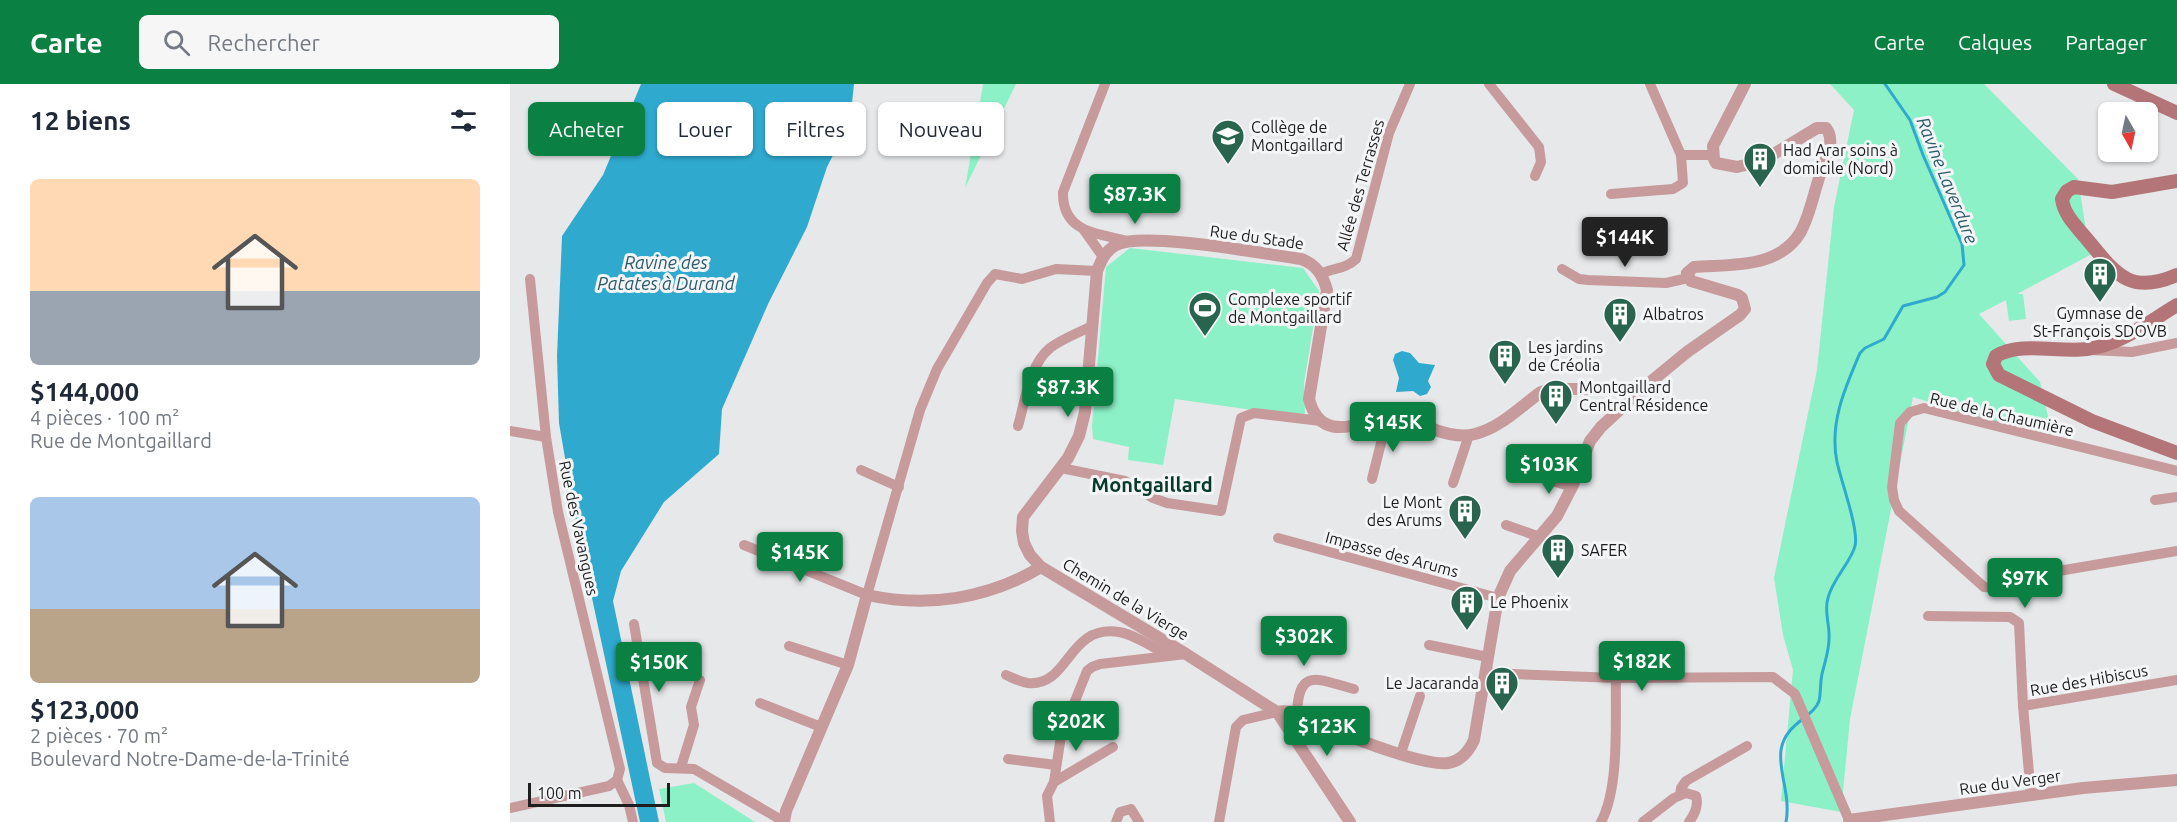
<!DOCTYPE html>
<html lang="fr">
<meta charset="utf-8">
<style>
:root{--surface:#fff;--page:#f6f6f7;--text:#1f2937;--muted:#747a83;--accent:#0b8043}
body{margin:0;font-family:Ubuntu,sans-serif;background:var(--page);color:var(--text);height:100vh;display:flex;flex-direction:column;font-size:22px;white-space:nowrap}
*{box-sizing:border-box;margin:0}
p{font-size:20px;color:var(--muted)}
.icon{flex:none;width:33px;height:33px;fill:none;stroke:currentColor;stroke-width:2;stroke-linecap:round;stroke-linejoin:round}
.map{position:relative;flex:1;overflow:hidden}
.details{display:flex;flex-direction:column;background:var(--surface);width:510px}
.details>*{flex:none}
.hud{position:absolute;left:18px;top:18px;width:570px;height:54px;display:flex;gap:12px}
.needle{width:39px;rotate:171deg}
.buttons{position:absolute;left:1588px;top:18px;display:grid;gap:12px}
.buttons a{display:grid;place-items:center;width:60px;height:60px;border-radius:9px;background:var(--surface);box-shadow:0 2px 4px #0004;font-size:30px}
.scale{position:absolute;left:18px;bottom:15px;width:142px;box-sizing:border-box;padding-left:6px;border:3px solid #1e1e1f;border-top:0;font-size:16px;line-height:21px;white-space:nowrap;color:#1e1e1f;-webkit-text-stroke:4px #f3f5f6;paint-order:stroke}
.price{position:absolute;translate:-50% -51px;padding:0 14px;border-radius:6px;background:var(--accent);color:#fff;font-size:20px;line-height:39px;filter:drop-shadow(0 2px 3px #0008)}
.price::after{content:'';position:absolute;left:50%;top:36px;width:18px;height:14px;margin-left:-9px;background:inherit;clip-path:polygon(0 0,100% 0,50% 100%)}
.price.current{background:#222;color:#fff}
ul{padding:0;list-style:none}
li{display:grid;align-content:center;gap:12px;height:318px;padding:0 30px}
li span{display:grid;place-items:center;height:186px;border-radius:9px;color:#555}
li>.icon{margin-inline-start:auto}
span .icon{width:108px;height:108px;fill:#fffc;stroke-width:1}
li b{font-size:26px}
h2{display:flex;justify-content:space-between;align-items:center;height:72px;padding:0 30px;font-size:26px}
.chip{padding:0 21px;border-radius:9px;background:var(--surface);box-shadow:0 2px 4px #0004;font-size:21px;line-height:54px}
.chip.current{background:var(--accent);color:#fff}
header{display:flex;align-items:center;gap:36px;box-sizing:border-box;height:84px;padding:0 30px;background:var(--accent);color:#fff}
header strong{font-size:28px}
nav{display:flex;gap:33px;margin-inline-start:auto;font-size:21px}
.search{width:420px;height:54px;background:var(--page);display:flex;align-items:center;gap:15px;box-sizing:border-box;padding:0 21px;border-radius:9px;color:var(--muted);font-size:22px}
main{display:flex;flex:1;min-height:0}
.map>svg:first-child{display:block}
</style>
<header>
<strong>Carte</strong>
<div class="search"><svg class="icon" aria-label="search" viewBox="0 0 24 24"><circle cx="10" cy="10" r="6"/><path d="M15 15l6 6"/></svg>Rechercher</div>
<nav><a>Carte</a><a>Calques</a><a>Partager</a></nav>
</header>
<main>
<section class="details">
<h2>12 biens<svg class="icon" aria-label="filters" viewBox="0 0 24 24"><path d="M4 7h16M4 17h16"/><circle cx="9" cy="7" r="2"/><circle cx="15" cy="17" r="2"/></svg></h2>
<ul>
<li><span style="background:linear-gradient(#ffd9b3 60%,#9aa5b1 0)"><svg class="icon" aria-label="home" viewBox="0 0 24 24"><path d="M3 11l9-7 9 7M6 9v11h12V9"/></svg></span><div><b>$144,000</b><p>4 pièces · 100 m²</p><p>Rue de Montgaillard</p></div></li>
<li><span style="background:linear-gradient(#a9c7e8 60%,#b9a48a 0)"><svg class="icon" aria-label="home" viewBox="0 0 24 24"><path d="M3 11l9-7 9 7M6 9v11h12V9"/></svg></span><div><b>$123,000</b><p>2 pièces · 70 m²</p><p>Boulevard Notre-Dame-de-la-Trinité</p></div></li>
</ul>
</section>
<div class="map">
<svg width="1667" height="738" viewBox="0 0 1667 738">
<rect width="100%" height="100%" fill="#e6e8e9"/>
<g fill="#8df1c7">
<path d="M 473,0 L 506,0 L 455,104 L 473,1 Z"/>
<path d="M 1320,0 L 1474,0 L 1568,95 L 1580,171 L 1507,210 L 1513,210 L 1516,235 L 1499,237 L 1496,216 L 1469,230 L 1530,298 L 1544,358 L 1403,313 L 1340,635 L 1331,728 L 1271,717 L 1283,586 L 1273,551 L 1264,494 L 1307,286 L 1324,123 L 1344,26 Z"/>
<path d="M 620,164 L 793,184 L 809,207 L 794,299 L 795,329 L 792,333 L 665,315 L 653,381 L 618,376 L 619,363 L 583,355 L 582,342 L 596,183 Z"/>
<path d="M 184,699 L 245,738 L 156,738 L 149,705 Z"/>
</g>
<g fill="#30a9cf">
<path d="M 131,0 L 344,0 L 340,38 L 317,83 L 297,143 L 258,220 L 212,325 L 209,370 L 154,418 L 111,487 L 103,517 L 149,738 L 130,738 L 67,444 L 49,339 L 47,272 L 52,152 L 93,91 Z"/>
<path d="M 892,267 L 900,269 L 909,279 L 925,281 L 918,297 L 921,303 L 917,310 L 910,312 L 903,307 L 886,308 L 889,294 L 883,276 L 885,270 Z"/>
</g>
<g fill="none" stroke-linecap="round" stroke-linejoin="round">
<path stroke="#30a9cf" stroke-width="3" d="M 1276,738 C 1281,711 1268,688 1271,666 C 1275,639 1304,633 1309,617 C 1311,609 1310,599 1312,590 C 1315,577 1320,565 1319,550 C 1319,538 1314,526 1318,514 C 1322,496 1341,478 1345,462 C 1349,445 1331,397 1327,378 C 1319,339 1335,304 1350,269 L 1355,264 L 1374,255 L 1393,222 L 1427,213 L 1435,208 L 1454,181 L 1452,160 L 1413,71 L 1400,36 L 1375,0"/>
<g stroke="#c79b9c" stroke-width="10">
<path d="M 595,0 L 553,108 C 552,148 586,149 617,157"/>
<path d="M 979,0 L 1029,63 L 1031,78 L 1025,92"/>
<path d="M 1171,71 L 1203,71"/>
<path d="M 1101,110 L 1163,105 L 1173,99 L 1171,71 L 1140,0"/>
<path d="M 574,146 L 593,173"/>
<path d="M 1052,185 L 1069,195 L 1078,196 L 1156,199 L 1178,194"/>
<path d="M 811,190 C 825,183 834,186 846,175 L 879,49 L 900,0"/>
<path d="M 1581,266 L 1622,268 L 1667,259"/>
<path d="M 508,342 C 515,318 519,281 540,264 C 552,255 568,249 582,242"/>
<path d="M 0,347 L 36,353"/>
<path d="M 551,384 L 615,397 L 643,414 L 657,419 L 711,427 L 731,334 L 744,329 L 811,337"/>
<path d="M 351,386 L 389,403"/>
<path d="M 1667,387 L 1414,324 L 1400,328 L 1390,339 L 1382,403 L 1384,416 L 1389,427 L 1474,503 L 1492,504 L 1531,490 L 1667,467"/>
<path d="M 1023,391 L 1062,403"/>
<path d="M 862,395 L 877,335"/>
<path d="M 943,399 L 959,351"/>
<path d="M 1645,416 L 1667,413"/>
<path d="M 996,441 L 1030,453"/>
<path d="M 768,454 L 988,514"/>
<path d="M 234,461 L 357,511 L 410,326 L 427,285 L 477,199 L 485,190 L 512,195 L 546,185 L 587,187"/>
<path d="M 1418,532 L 1500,533 L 1509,539 L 1513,622"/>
<path d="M 124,540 L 147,679 L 155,684 L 184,685 L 273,737"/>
<path d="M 919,561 L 978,573"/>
<path d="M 279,562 L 338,581"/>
<path d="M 975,589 L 1106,594 L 1263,593 L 1285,610 L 1339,736"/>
<path d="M 496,591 C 503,594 510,598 518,599 C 560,603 557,540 609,548 C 626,551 644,564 659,572"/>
<path d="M 250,619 L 311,643"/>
<path d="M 787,629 C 789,582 808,596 844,605"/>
<path d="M 891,669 L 910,612"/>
<path d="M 498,675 L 546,681"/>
<path d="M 171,683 L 184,641 L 181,623 L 190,596"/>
<path d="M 107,696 L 119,721 L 123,738"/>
<path d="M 544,698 L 603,663"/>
<path d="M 1170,711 L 1171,704 L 1176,697 L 1237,662"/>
<path d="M 1521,711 L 1513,622 L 1667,596"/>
<path d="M 0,724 L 99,702 L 107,696 L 110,685 L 48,428 L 36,353 L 20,195"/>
<path d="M 540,738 L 537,712 L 544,698 L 551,652 L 577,587 L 582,583 L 590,580 L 676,570"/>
<path d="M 606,738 L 610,728 L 621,725 L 629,738"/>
<path d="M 709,738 L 726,643 L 733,636 L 767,628"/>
<path d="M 1091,738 C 1110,703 1105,635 1106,594"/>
<path d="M 1133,738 L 1164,714 L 1176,709 L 1186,712 C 1189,722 1185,730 1179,738"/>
</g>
<g stroke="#c79b9c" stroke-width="12">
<path d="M 767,628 C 788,624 809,639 828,647 C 850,657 915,682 938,679 C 951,677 959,667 964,656 L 988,514 L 1000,487 L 1047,432 L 1063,401 L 1080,357 L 1091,343 L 1132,305 L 1177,268 L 1230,231 L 1235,225 L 1232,214 L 1228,211 L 1181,197 L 1177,189 L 1184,183 C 1220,180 1268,185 1290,149 C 1300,132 1304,107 1311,88 C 1316,75 1326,57 1316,44 L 1307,44 L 1252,77 L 1227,83 L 1206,79 L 1204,75 L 1203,62 L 1235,0"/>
<path d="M 1339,736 L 1573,704 L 1667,696"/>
<path d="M 274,738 L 276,727 L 338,581 L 357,511 C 417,524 478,515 531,483"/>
<path d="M 840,738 L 767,628 L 676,570 L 531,483 L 520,471 L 514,459 L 512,447 L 513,433 L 558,374 L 569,352 L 575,328 L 587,187 C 591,177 595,167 606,161 C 632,147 755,170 791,175 C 806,180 813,191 817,206 L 799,315 C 813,370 865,326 899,333 C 905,334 910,338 915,341 C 929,349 950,354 965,350 C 990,344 1010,323 1031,308 L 1039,305 L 1132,305"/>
</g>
<g stroke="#b47578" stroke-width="14">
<path d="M 1604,0 L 1667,29"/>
<path d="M 1667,97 L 1602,108 L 1564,103 L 1557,107 L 1552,115 C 1554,131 1566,142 1576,154 C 1605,189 1619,212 1667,191"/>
<path d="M 1667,221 C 1640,237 1609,262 1577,265 C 1548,269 1511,257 1486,272 L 1483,280 L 1489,291 L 1582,337 L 1667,369"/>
</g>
</g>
<defs>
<symbol id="school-pin" viewBox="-11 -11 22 30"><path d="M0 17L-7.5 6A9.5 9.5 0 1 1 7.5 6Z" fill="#28644e" stroke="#f3f5f6"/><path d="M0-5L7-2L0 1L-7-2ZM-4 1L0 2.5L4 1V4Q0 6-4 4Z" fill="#fff"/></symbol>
<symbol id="building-pin" viewBox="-11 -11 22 30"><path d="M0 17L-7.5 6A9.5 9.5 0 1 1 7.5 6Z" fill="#28644e" stroke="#f3f5f6"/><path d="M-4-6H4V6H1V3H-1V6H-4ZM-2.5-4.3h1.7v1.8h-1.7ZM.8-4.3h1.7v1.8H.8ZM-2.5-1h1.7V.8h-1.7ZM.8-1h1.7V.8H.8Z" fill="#fff"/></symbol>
<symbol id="stadium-pin" viewBox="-11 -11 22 30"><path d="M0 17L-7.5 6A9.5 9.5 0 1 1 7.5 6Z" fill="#28644e" stroke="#f3f5f6"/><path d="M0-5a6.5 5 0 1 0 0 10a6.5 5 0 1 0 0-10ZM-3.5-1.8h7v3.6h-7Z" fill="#fff"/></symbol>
</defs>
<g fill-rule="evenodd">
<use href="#school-pin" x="699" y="33" width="38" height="52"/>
<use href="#building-pin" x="1231" y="56" width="38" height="52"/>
<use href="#building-pin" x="1571" y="171" width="38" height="52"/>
<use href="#stadium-pin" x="676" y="205" width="38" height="52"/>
<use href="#building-pin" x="1091" y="211" width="38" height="52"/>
<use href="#building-pin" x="976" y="253" width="38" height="52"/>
<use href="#building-pin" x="1027" y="293" width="38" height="52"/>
<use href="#building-pin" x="936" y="408" width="38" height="52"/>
<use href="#building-pin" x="1029" y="447" width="38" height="52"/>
<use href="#building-pin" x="938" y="499" width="38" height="52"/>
<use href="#building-pin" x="973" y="580" width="38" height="52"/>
</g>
<g text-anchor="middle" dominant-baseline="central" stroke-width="6" stroke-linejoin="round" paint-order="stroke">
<g font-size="16" fill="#1e1e1f" stroke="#f3f5f6" text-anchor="start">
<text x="741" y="43">Collège de<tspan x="741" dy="18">Montgaillard</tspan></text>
<text x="1273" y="66">Had Arar soins à<tspan x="1273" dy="18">domicile (Nord)</tspan></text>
<text x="718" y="215">Complexe sportif<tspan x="718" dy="18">de Montgaillard</tspan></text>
<text x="1590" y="229" text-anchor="middle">Gymnase de<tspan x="1590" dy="18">St-François SDOVB</tspan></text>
<text x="1133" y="230">Albatros</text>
<text x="1018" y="263">Les jardins<tspan x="1018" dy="18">de Créolia</tspan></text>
<text x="1069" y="303">Montgaillard<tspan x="1069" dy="18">Central Résidence</tspan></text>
<text x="932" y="418" text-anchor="end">Le Mont<tspan x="932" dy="18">des Arums</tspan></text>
<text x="1071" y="466">SAFER</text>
<text x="980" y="518">Le Phoenix</text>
<text x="969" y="599" text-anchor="end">Le Jacaranda</text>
</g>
<g font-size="16" fill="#1e1e1f" stroke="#f3f5f6">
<text transform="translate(850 101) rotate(-74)">Allée des Terrasses</text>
<text transform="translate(747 153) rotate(8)">Rue du Stade</text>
<text transform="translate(1492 330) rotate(13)">Rue de la Chaumière</text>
<text transform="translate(69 444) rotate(78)">Rue des Vavangues</text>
<text transform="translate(882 470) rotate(15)">Impasse des Arums</text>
<text transform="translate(616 515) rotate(31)">Chemin de la Vierge</text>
<text transform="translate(1579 596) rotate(-10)">Rue des Hibiscus</text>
<text transform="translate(1500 698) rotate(-8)">Rue du Verger</text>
</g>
<g font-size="18" font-style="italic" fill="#2c5b6c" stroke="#f3f5f6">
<text transform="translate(1438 96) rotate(68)">Ravine Laverdure</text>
<text x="156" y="178">Ravine des<tspan x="156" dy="21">Patates à Durand</tspan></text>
</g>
<g font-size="20" font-weight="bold" fill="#073a2a" stroke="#f3f5f6">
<text x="642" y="400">Montgaillard</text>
</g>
</g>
</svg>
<div class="buttons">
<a><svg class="needle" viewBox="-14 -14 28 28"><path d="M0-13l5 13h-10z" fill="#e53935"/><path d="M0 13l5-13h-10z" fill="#747a83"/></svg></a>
</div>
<div class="scale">100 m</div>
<b class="price" style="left:625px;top:141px">$87.3K</b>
<b class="price current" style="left:1115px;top:184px">$144K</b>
<b class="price" style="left:558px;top:334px">$87.3K</b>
<b class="price" style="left:883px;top:369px">$145K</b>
<b class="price" style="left:1039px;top:411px">$103K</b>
<b class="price" style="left:290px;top:499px">$145K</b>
<b class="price" style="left:1515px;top:525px">$97K</b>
<b class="price" style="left:794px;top:583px">$302K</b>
<b class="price" style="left:1132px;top:608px">$182K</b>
<b class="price" style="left:149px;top:609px">$150K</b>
<b class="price" style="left:566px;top:668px">$202K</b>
<b class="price" style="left:817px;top:673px">$123K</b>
<div class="hud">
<a class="chip current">Acheter</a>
<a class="chip">Louer</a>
<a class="chip">Filtres</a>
<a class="chip">Nouveau</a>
</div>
</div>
</main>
